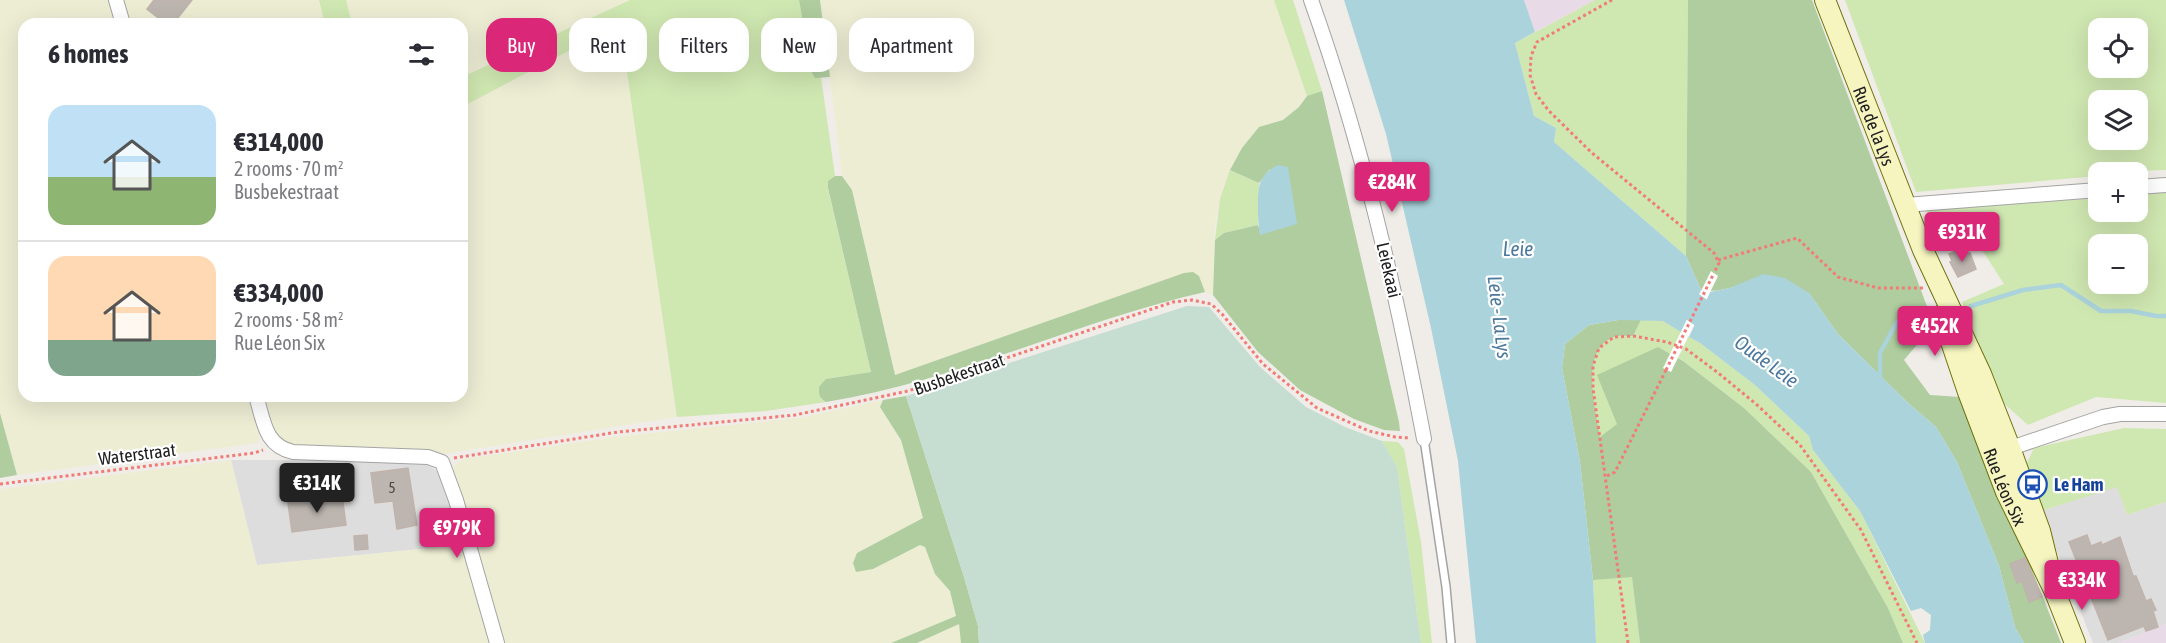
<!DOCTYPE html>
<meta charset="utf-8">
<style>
:root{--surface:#fff;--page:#f2f2f3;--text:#2b2b33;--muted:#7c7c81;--line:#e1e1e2;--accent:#db2777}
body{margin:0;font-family:"Asap Condensed",sans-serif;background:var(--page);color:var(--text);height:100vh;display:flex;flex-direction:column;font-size:22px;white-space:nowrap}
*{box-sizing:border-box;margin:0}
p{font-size:20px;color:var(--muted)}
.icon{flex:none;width:33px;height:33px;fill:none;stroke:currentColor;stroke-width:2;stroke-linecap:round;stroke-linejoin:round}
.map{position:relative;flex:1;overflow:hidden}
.sheet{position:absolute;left:18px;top:18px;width:450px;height:384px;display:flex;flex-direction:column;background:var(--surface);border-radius:18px;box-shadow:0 6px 24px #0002}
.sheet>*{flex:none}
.banner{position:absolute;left:486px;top:18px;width:570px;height:54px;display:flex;gap:12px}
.fabs{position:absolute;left:2088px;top:18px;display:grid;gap:12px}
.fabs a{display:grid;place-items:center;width:60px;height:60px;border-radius:12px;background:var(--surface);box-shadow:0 6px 24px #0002;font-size:30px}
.price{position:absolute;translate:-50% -51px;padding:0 14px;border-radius:6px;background:var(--accent);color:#fff;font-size:20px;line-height:39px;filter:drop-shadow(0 2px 3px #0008)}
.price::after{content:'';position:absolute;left:50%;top:36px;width:18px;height:14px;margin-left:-9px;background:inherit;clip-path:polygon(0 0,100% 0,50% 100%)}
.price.current{background:#222;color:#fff}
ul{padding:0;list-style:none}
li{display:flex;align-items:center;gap:18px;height:150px;padding:0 30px}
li+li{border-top:2px solid var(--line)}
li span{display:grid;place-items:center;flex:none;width:168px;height:120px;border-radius:18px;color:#555}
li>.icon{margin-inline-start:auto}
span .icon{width:72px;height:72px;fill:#fffc;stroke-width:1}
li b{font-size:26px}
h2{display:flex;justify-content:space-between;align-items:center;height:72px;padding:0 30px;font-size:26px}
.tag{padding:0 21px;border-radius:18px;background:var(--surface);box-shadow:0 6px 24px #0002;font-size:21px;line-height:54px}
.tag.current{background:var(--accent);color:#fff}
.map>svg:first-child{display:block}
</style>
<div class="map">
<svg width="2166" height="643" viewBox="0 0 2166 643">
<rect width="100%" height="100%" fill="#f0ede8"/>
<g fill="#dedddd">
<path d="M 231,460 L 406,460 L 425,464 L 436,470 L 446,488 L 462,545 L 257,565 Z"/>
<path d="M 2117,486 L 2127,515 L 2166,502 L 2166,624 L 2119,643 L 2093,643 L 2041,511 Z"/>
</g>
<g fill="#e9dae7">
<path d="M 1524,0 L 1595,0 L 1535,32 Z"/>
<path d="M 2166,624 L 2166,643 L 2119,643 Z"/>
</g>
<g fill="#ededd4">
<path d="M 0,0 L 110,0 L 116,24 L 24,24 L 24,396 L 251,396 L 262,433 L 258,443 L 17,475 L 0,413 Z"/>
<path d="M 122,0 L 319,0 L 325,24 L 127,24 Z"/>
<path d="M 346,0 L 630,0 L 462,77 L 462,24 L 352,24 Z"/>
<path d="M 820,0 L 1274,0 L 1307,96 L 1299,107 L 1283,120 L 1272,123 L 1230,170 L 1220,199 L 1215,225 L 1213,295 L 1205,292 L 1199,276 L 1184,273 L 895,375 L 852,190 L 842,176 Z"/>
<path d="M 620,24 L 677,417 L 444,454 L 292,446 L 274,435 L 260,396 L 462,396 L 462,107 Z"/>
<path d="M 883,400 L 880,407 L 901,440 L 923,518 L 857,553 L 853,563 L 856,572 L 873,569 L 920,545 L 925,547 L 935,574 L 950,591 L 956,616 L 891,643 L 503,643 L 453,477 L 453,469 L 456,464 L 464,459 L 614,437 L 798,418 Z"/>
<path d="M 231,460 L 257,565 L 462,545 L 492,643 L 0,643 L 0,489 Z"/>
<path d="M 959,624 L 961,643 L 917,643 Z"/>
</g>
<g fill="#cfe7b1" fill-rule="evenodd">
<path d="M 319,0 L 346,0 L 352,24 L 325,24 Z"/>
<path d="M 630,0 L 799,0 L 812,73 L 815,77 L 821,77 L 835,176 L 828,181 L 828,189 L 871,372 L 826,379 L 821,399 L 826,402 L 766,411 L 677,417 L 620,24 L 462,107 L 462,77 Z"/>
<path d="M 1274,0 L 1293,0 L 1322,91 L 1307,96 Z"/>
<path d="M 1595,0 L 1688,0 L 1686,256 L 1554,142 L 1556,128 L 1534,116 L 1515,43 Z"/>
<path d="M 1845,0 L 2166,0 L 2166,170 L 2098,172 L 2098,176 L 1916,192 ZM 2138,28 L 2138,68 L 2098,68 L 2098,28 ZM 2138,100 L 2138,140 L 2098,140 L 2098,100 Z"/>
<path d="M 1230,170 L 1259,183 L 1258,225 L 1224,233 L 1215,240 L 1220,199 Z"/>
<path d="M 2166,192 L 2166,403 L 2096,397 L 2028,425 L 1999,399 L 1962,302 L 2004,284 L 1984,253 L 1925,211 L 2098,198 L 2098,212 L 2138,212 L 2138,195 ZM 2098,244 L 2138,244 L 2138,284 L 2098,284 Z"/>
<path d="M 1641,320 L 1663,321 L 1700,343 L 1755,385 L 1809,436 L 1813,450 L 1860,511 L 1925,643 L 1903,643 L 1888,608 L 1811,472 L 1744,408 L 1683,361 L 1658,347 L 1617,424 L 1600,438 C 1596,411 1579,349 1614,337 C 1619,335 1627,336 1633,336 Z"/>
<path d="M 2124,428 L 2166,429 L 2166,502 L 2127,515 L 2117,487 L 2041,511 L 2025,467 L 2034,448 Z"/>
<path d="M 1382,441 L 1398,442 L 1404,449 L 1421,542 L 1432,643 L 1421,643 L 1397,467 Z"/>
<path d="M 1632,576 L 1640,643 L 1596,643 L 1593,580 Z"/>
</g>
<g fill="#afcd9f">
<path d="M 799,0 L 820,0 L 830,77 L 815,78 L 812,73 Z"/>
<path d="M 1688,0 L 1812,0 L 1934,325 L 1904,360 L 1930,395 L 1960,397 L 1985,465 L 2025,552 L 2061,643 L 2024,643 L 2015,627 L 1999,566 L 1957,462 L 1936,427 L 1908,403 L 1838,334 L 1809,293 L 1763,275 C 1743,283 1723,294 1701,290 L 1686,256 Z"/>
<path d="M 1322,91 L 1399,422 L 1400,431 L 1384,430 L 1354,419 L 1300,390 L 1258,352 L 1213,295 L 1215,240 L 1224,233 L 1258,225 L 1261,235 L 1270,169 L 1259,183 L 1230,170 L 1242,148 L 1259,127 L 1283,120 L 1299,107 L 1307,96 Z"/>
<path d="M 835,176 L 842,176 L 852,190 L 895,375 L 1184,273 L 1193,272 L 1199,276 L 1205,292 C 1076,321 958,381 826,402 C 819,398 819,395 819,387 L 826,379 L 871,372 L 828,188 L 828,181 Z"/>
<path d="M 1618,320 L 1641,320 L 1633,336 C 1627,336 1619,335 1614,337 C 1579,349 1596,411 1600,437 L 1617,424 L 1597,375 L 1658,347 L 1683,361 L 1744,408 L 1811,472 L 1888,608 L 1903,643 L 1640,643 L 1632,577 L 1593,580 L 1580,462 L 1562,368 L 1565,344 L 1589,325 Z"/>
<path d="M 906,396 L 964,577 L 978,626 L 979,643 L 961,643 L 959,624 L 917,643 L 891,643 L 956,616 L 950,591 L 935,574 L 925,547 L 920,545 L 873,569 L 856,572 L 853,563 L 857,553 L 923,518 L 901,440 L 880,407 L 883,400 Z"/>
<path d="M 0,413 L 17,475 L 0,478 Z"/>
</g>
<path fill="#c6ddd1" d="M 1187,306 L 1209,307 L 1260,367 L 1306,407 L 1345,427 L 1382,441 L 1397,467 L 1421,643 L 979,643 L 978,626 L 964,577 L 906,396 Z"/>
<g fill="#abd3db">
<path d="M 1344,0 L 1524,0 L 1535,32 L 1515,43 L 1534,116 L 1556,128 L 1554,142 L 1686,256 L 1701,290 L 1681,332 L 1663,321 L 1618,320 L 1589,325 L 1565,344 L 1562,368 L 1580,462 L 1593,580 L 1596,643 L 1476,643 L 1458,461 L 1431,328 L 1386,134 Z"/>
<path d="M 1278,165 L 1288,167 L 1297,224 L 1260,235 C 1258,224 1256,191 1261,181 C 1264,174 1270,169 1278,165 Z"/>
<path d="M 1763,274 L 1785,278 L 1809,293 L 1838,334 L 1908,403 L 1936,427 L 1957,462 L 1999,566 L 2015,627 L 2024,643 L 1925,643 L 1923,635 L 1930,630 L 1931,615 L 1921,608 L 1911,611 L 1860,511 L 1813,450 L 1809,436 L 1755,385 L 1700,343 L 1689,337 L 1710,292 L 1730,288 Z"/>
</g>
<path fill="#fff" d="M 1711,271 L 1718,276 L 1671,372 L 1663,368 Z"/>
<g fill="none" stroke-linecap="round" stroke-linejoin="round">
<g stroke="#abd3db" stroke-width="4.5">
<path d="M 1971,306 L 2023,290 L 2061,285 L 2101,311 L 2131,311 L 2156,316 L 2166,316"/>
<path d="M 1880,381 L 1880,353 L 1897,322 L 1918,318"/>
</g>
<path stroke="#abd3db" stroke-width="28" d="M 1660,284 L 1733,335"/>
</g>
<g fill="#bdb6b0" stroke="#c1b3ab" stroke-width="1.5">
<path d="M 154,0 L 192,0 L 173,24 L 166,24 L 147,9 Z"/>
<path d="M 1961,249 L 1963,255 L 1970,253 L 1976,269 L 1958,277 L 1950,262 L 1952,261 L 1949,254 Z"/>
<path d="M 408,468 L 417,525 L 397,529 L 393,501 L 375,503 L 371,473 Z"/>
<path d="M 342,495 L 346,525 L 292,532 L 288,503 Z"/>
<path d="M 452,519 L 458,540 L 432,541 L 429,523 Z"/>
<path d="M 367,535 L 368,549 L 355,550 L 354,536 Z"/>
<path d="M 2087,535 L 2091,546 L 2101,542 L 2102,545 L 2120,537 L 2133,576 L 2136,576 L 2146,601 L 2151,599 L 2156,610 L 2153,611 L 2158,627 L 2146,631 L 2144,626 L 2108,640 L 2069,542 Z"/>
<path d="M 2025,558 L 2042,597 L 2029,602 L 2022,581 L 2017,583 L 2010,564 Z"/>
</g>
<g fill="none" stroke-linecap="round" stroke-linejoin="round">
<defs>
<path id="lane" d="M 1424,439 L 1446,587 L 1451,643"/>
<g id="street">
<path d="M 116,0 L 123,24"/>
<path d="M 1311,0 C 1362,143 1396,290 1424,439"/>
<path d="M 2138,187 L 2166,185"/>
<path d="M 1905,205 L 2098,190"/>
<path d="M 256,396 C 264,421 264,445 293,452 L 428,457 L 442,462 L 456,500 L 497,643"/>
<path d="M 2002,451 L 2103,417 L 2120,414 L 2166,414"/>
</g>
<g id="secondary">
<path id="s1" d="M 1825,0 L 1923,250 L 1981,374 L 2010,448 L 2040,531 L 2055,592"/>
<path id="s2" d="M 1942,315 L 1968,392 L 2006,492 L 2055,592 L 2075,643"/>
</g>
</defs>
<use href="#lane" stroke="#a4a4a4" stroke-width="10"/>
<use href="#street" stroke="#a4a4a4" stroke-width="16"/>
<use href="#secondary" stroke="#6e730c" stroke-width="22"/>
<g stroke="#f17c77" stroke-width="3" stroke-dasharray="3 3" stroke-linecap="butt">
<path d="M 1612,0 L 1537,42 L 1531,56 L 1530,75 L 1536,94 L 1549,111 L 1592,153 L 1714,253 L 1719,263 L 1714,273"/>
<path d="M 1718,260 L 1797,238 L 1838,277 L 1878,288 L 1923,288"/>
<path d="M 454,458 L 618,432 L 795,415 L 908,391 L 1173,302 L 1192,300 L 1211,304 L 1222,314 L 1263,364 L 1317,408 L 1369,431 L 1395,437 L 1410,438"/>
<path d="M 1607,476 L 1615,472 L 1666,370"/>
<path d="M 0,484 L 254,453 L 263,450"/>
<path d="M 1628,643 L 1593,388 L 1593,366 L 1599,348 L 1614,337 L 1633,336 L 1667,342 L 1686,349 L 1717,372 L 1756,404 L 1800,445 L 1861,530 L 1917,643"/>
</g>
<use href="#lane" stroke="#fff" stroke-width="7"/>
<use href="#street" stroke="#fff" stroke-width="14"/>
<use href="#secondary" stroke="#f6f5c0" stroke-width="20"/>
<path stroke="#f17c77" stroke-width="3" stroke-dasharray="3 3" stroke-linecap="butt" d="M 1666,370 L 1714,273"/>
</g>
<defs>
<symbol id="bus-ring" viewBox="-11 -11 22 22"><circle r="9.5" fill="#fff" stroke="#1a4fb4" stroke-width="1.5"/><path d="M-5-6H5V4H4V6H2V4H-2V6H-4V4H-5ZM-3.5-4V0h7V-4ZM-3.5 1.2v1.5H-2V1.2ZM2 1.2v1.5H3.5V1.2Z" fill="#1a4fb4"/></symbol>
</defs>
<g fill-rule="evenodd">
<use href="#bus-ring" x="2016" y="468" width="33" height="33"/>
</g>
<g text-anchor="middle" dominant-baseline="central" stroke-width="4.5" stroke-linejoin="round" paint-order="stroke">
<g font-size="15" fill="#474644">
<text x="392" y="487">5</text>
</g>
<g font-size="18" fill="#202020" stroke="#fff">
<text stroke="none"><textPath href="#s1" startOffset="135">Rue de la Lys</textPath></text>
<text transform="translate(1389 270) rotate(77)">Leiekaai</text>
<text transform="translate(959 374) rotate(-19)">Busbekestraat</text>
<text transform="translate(137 454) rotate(-7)">Waterstraat</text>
<text stroke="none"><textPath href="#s2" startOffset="183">Rue Léon Six</textPath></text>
</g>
<g font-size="18" font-weight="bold" fill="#164399" stroke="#fff" text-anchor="start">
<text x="2054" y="484">Le Ham</text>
</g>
<g font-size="20" font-style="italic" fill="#4c789c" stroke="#fff">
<text x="1518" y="248">Leie</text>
<text transform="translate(1500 317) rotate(83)">Leie - La Lys</text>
<text transform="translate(1767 361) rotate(36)">Oude Leie</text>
</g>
</g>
</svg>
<div class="fabs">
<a><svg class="icon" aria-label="locate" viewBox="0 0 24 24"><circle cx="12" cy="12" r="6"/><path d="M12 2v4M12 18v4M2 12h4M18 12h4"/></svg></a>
<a><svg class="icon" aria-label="layers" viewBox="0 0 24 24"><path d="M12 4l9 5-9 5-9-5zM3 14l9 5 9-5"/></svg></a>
<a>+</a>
<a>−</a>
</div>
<b class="price" style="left:1392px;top:213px">€284K</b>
<b class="price" style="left:1962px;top:263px">€931K</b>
<b class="price" style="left:1935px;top:357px">€452K</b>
<b class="price current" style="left:317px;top:514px">€314K</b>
<b class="price" style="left:457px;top:559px">€979K</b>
<b class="price" style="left:2082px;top:611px">€334K</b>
<div class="banner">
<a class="tag current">Buy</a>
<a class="tag">Rent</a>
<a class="tag">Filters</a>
<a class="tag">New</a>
<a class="tag">Apartment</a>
</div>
<section class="sheet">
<h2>6 homes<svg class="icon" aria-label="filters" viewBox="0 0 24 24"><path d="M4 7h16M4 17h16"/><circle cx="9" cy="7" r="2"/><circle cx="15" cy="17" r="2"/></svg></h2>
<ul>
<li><span style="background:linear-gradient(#bfe0f5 60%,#8fb573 0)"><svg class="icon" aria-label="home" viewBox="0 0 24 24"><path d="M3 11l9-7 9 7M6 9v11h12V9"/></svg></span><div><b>€314,000</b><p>2 rooms · 70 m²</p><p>Busbekestraat</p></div></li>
<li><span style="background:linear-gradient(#ffd9b3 70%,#7fa58c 0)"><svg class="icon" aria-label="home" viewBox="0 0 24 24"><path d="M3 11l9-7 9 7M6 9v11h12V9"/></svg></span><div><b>€334,000</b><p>2 rooms · 58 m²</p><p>Rue Léon Six</p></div></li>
</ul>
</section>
</div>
